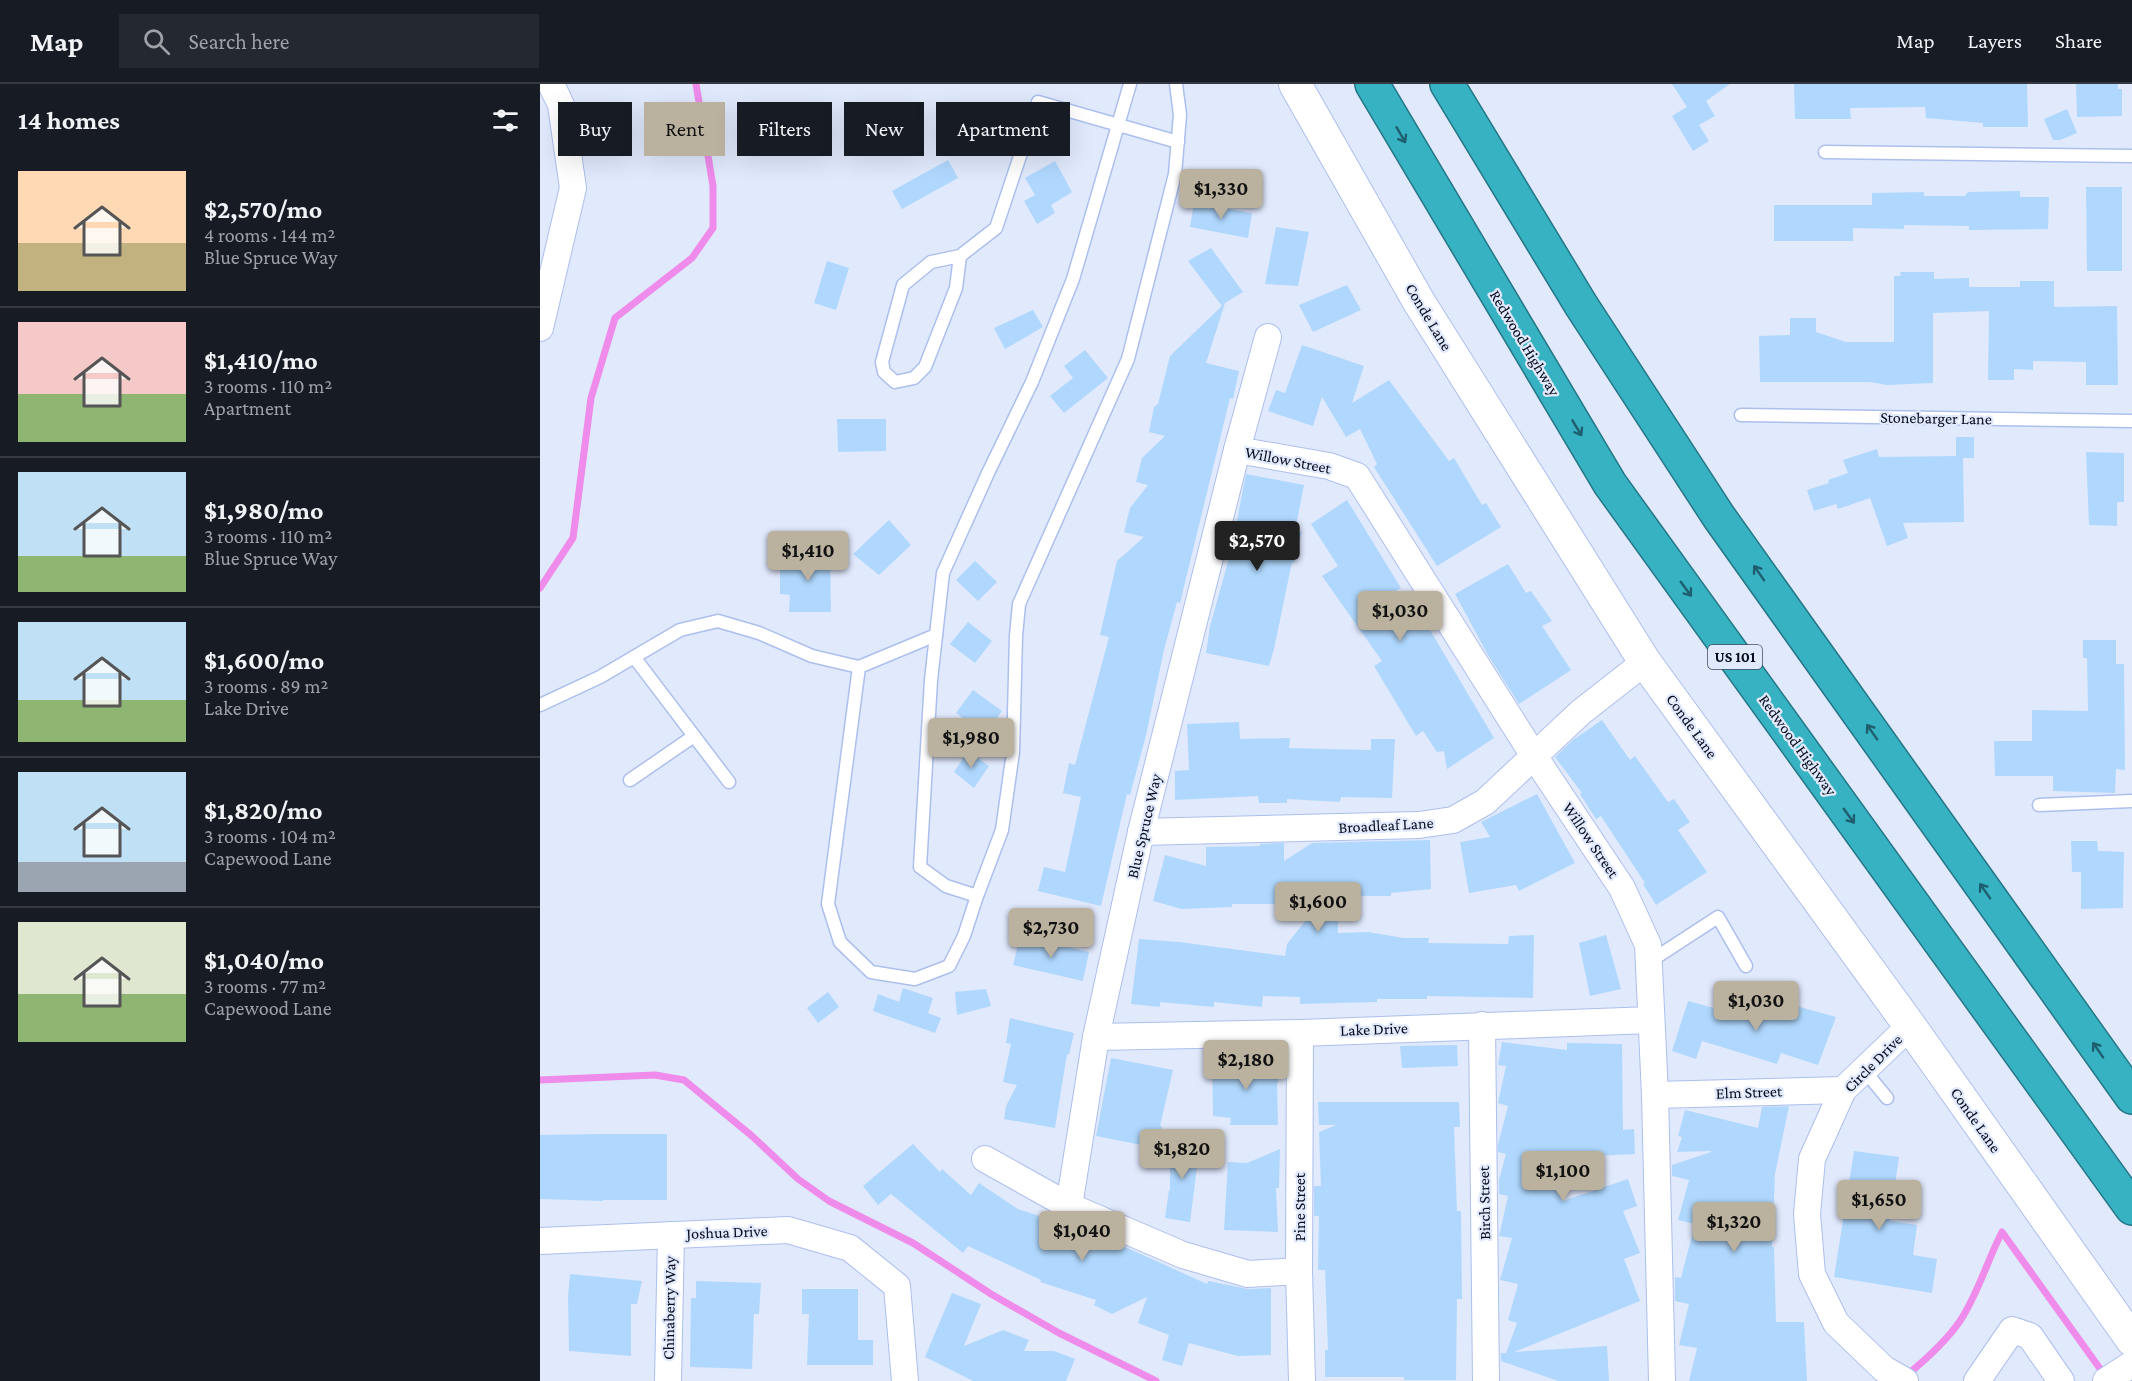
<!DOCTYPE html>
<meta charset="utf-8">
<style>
:root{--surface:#171b24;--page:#242831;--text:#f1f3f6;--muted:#9ea1a6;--line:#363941;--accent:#bab29e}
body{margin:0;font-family:"Crimson Pro",serif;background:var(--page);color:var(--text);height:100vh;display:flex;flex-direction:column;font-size:22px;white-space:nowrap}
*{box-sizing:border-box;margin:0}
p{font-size:20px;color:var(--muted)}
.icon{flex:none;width:33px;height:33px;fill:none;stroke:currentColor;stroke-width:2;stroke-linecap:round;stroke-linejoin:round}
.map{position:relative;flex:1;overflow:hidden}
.sheet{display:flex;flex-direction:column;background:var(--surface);width:540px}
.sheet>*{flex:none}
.banner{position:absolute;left:18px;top:18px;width:570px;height:54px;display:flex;gap:12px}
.price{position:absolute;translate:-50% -51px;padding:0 14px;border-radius:6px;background:var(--accent);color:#111;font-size:20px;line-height:39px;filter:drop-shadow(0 2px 3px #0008)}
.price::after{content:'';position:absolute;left:50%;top:36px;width:18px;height:14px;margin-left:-9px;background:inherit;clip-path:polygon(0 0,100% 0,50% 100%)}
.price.selected{background:#222;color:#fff}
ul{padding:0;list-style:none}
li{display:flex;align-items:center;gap:18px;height:150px;padding:0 18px}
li+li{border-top:2px solid var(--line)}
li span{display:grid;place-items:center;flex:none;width:168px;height:120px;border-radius:0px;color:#555}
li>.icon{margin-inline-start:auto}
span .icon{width:72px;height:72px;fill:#fffc;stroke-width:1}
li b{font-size:26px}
h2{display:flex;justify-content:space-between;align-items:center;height:72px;padding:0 18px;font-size:26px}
.tag{padding:0 21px;border-radius:0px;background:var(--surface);box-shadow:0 6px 24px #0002;font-size:21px;line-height:54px}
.tag.selected{background:var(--accent);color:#111}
header{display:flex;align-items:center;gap:36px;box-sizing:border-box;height:84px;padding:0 30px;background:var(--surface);border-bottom:2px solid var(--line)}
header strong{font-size:28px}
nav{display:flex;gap:33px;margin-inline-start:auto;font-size:21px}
.search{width:420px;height:54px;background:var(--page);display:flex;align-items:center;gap:15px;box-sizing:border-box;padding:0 21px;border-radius:0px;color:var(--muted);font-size:22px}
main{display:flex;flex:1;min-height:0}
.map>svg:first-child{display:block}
</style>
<header>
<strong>Map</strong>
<div class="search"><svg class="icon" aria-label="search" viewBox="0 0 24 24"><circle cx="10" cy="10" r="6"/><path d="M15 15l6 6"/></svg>Search here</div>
<nav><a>Map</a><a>Layers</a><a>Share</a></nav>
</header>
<main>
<section class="sheet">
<h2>14 homes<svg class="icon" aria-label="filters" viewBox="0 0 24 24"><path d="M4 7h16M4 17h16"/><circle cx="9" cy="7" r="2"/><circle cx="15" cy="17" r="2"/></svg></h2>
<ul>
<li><span style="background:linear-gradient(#ffd9b3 60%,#c2b280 0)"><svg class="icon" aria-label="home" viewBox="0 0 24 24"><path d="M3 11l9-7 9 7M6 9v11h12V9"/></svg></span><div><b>$2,570/mo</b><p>4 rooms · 144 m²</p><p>Blue Spruce Way</p></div></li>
<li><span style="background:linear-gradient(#f6c9c9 60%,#8fb573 0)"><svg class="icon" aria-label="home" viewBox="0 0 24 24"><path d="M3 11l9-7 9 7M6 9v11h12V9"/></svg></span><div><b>$1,410/mo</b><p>3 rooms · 110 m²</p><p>Apartment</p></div></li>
<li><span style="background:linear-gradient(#bfe0f5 70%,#8fb573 0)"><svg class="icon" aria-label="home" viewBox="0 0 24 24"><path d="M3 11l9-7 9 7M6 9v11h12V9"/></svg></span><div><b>$1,980/mo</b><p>3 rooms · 110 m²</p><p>Blue Spruce Way</p></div></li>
<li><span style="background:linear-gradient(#bfe0f5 65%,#8fb573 0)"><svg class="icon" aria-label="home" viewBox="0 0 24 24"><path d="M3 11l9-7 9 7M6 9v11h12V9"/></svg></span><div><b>$1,600/mo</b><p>3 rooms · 89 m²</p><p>Lake Drive</p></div></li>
<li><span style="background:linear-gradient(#bfe0f5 75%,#9aa5b1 0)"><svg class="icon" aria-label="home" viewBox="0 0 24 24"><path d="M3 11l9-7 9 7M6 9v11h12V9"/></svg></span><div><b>$1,820/mo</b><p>3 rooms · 104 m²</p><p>Capewood Lane</p></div></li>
<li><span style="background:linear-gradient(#dfe7d0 60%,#8fb573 0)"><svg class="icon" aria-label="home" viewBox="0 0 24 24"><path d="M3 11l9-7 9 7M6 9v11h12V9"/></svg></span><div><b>$1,040/mo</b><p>3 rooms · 77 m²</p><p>Capewood Lane</p></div></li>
</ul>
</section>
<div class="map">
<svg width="1592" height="1297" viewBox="0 0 1592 1297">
<rect width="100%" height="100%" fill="#e1e9fd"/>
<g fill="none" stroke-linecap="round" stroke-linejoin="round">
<g stroke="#ee8beb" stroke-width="7">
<path d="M 0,504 L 33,454 L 51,314 L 75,234 L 152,174 L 173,144 L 173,102 L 156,0"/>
<path d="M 0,996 L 115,991 L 144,996 L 212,1052 L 258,1095 L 289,1117 L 373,1159 L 451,1210 L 519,1249 L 616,1297"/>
<path d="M 1367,1291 C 1384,1277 1407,1256 1420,1237 C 1438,1210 1447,1177 1462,1148 L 1566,1293"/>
</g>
</g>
<g fill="#b0d8fe">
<path d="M 1132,0 L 1190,0 L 1166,17 L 1175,32 L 1159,41 L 1169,57 L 1153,67 L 1132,32 L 1147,23 Z"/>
<path d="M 1254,0 L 1487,0 L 1488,43 L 1443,43 L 1443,39 L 1386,34 L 1385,23 L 1310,24 L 1311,35 L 1255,35 Z"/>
<path d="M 1536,0 L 1578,0 L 1578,5 L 1582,5 L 1582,32 L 1537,33 Z"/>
<path d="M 1527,25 L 1537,49 L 1520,56 L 1513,56 L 1504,35 Z"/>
<path d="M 408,76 L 418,94 L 362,125 L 352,107 Z"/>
<path d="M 515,77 L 532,108 L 511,121 L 515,129 L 497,140 L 484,117 L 495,111 L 485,94 Z"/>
<path d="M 1546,103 L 1582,103 L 1582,187 L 1547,187 Z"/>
<path d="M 1480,107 L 1480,113 L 1509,113 L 1508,145 L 1429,146 L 1429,142 L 1364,141 L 1364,145 L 1313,144 L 1313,157 L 1234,157 L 1234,121 L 1332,121 L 1332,109 L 1384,108 L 1384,112 L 1425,112 L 1428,108 Z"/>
<path d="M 654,119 L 712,129 L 708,154 L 650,143 Z"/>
<path d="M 736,143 L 769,148 L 758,202 L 725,200 Z"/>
<path d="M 671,164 L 703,208 L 685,219 L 666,279 L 699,287 L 693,315 L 690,314 L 640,519 L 637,518 L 624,566 L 606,651 L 590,711 L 587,710 L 561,822 L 498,807 L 504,783 L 525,788 L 541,713 L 523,709 L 529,679 L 535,681 L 569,553 L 560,551 L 577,477 L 604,453 L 584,448 L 590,424 L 608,401 L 596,398 L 602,374 L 625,352 L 609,348 L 614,323 L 618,320 L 630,272 L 685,219 L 682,222 L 648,177 Z"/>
<path d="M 287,177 L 309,184 L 296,226 L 274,219 Z"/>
<path d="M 1360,188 L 1394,188 L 1394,195 L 1429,194 L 1429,203 L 1480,203 L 1480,197 L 1514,197 L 1514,223 L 1577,222 L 1578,301 L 1546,301 L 1546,278 L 1493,277 L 1493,286 L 1474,285 L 1474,296 L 1448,296 L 1449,227 L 1393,229 L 1393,299 L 1347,301 L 1330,298 L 1220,298 L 1219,252 L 1250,251 L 1250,234 L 1276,234 L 1276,248 L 1306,258 L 1354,258 L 1354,192 L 1361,192 Z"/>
<path d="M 807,201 L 821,226 L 773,248 L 759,221 Z"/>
<path d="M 493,226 L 503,243 L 465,265 L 454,244 Z"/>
<path d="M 762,261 L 824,282 L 812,319 L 849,296 L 909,377 L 914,374 L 942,421 L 946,419 L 961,443 L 897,482 L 834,383 L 837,380 L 820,345 L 806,353 L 782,313 L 773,342 L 728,327 L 736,306 L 745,309 Z"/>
<path d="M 545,266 L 568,294 L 524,329 L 510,312 L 533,294 L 524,282 Z"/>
<path d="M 297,335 L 346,335 L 346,367 L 298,368 Z"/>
<path d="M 1416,353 L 1434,353 L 1434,374 L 1423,374 L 1424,438 L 1363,439 L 1368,454 L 1347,462 L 1330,414 L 1298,425 L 1296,420 L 1274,427 L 1267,406 L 1289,399 L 1288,396 L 1308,389 L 1303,376 L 1337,365 L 1339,373 L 1416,372 Z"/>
<path d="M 1546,368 L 1584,369 L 1584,418 L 1577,418 L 1577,442 L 1549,441 Z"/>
<path d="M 706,390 L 764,401 L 754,452 L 762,447 L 754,479 L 752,478 L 734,565 L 729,582 L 666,569 L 670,542 L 691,467 Z"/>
<path d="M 807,416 L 861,504 L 842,515 L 857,542 L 878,530 L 888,547 L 890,546 L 954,654 L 907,685 L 904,667 L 897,668 L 883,647 L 876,652 L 834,582 L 842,577 L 782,492 L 798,482 L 771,440 Z"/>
<path d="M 349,436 L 371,461 L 339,491 L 313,470 Z"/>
<path d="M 259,466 L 290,466 L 291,528 L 249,528 L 250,511 L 240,510 L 240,478 L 258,478 Z"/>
<path d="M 435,477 L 457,498 L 438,517 L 416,496 Z"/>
<path d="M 968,480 L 986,509 L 991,507 L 1012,537 L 1002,542 L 1031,586 L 979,620 L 948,571 L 915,510 Z"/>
<path d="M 428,538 L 452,557 L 435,579 L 410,560 Z"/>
<path d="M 1543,556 L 1576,556 L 1576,580 L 1584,580 L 1585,686 L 1576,685 L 1575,709 L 1513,707 L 1513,692 L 1455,692 L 1454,657 L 1492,657 L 1492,626 L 1548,627 L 1547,574 L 1543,574 Z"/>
<path d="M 433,606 L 462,627 L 445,651 L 416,629 Z"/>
<path d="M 1062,636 L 1090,676 L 1095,672 L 1128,718 L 1134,715 L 1150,738 L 1138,746 L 1167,788 L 1116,821 L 1103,800 L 1105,799 L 1061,732 L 1056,735 L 1040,710 L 1042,709 L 1015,673 L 1033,656 Z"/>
<path d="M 699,638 L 700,655 L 750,654 L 749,664 L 831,666 L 831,655 L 855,655 L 852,714 L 801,713 L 800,718 L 747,715 L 747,719 L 719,719 L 718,712 L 635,716 L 635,687 L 649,686 L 647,640 Z"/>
<path d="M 428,667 L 449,682 L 434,704 L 414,688 Z"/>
<path d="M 997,710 L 1035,779 L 979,807 L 976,801 L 929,809 L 920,758 L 950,753 L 941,738 Z"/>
<path d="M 890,756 L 891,805 L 851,809 L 851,812 L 798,812 L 798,849 L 828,848 L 864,854 L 889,854 L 888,859 L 968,860 L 969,852 L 994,851 L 993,914 L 887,912 L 887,915 L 837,915 L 837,918 L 760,920 L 760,913 L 723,912 L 722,923 L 674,918 L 674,923 L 620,918 L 620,923 L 591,920 L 599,855 L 639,858 L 745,872 L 747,860 L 779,820 L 692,820 L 692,823 L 642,825 L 613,817 L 625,771 L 666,782 L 666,763 L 720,762 L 720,760 L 744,759 L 744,777 L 772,759 Z"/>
<path d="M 1531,757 L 1557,757 L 1558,767 L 1584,768 L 1583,824 L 1541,825 L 1541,788 L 1532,788 Z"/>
<path d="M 1066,851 L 1081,905 L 1050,912 L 1039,859 Z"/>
<path d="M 480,852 L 549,868 L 543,897 L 473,881 Z"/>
<path d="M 363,904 L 393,914 L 388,929 L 401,934 L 395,949 L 333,927 L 338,910 L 359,918 Z"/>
<path d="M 446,905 L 451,922 L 417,931 L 415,908 Z"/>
<path d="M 288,908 L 299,923 L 278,939 L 267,924 Z"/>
<path d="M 1148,917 L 1189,928 L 1192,919 L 1237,935 L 1242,918 L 1296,933 L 1278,981 L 1241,969 L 1237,980 L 1162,957 L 1156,975 L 1132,967 Z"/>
<path d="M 470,934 L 534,949 L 529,971 L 527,970 L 515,1044 L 464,1035 L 466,1022 L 477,1001 L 463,998 L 471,960 L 466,959 Z"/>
<path d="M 962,958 L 1027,966 L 1027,959 L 1082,960 L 1083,1046 L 1094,1045 L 1095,1070 L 1035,1073 L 1023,1117 L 1088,1095 L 1097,1122 L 1083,1127 L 1100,1169 L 1084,1175 L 1100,1217 L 974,1268 L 1067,1262 L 1069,1297 L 1018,1297 L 961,1277 L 961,1269 L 966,1269 L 977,1239 L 968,1236 L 978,1200 L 960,1196 L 972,1154 L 959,1152 L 968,1112 L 959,1110 L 959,1096 L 966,1070 L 958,1068 L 958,1060 L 968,1022 L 958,1019 L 966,982 L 958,981 Z"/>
<path d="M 917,961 L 918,982 L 862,984 L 860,962 Z"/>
<path d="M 571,974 L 633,986 L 620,1042 L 622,1043 L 617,1064 L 556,1052 Z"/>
<path d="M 672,974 L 739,975 L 738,999 L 737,999 L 738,1041 L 690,1041 L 691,1034 L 673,1032 Z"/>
<path d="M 778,1018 L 919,1018 L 920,1043 L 914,1043 L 917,1127 L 921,1127 L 922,1215 L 917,1215 L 916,1296 L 864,1296 L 864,1293 L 785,1293 L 785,1266 L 788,1266 L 785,1186 L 778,1186 L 779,1132 L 774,1132 L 774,1102 L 781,1102 L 779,1048 L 796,1041 L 779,1041 Z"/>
<path d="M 1249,1022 L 1235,1090 L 1232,1163 L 1234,1163 L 1236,1238 L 1264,1238 L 1267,1297 L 1149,1297 L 1157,1264 L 1139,1261 L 1149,1220 L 1135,1217 L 1135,1193 L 1141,1194 L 1155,1140 L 1138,1136 L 1149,1096 L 1132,1092 L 1132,1081 L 1171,1068 L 1171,1067 L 1137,1068 L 1142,1053 L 1138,1052 L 1145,1026 L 1218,1044 L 1222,1023 Z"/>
<path d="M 63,1050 L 127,1050 L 127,1116 L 63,1116 L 63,1117 L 0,1115 L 0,1051 Z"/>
<path d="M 630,1056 L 642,1056 L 659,1067 L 650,1138 L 625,1134 L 629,1106 L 630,1107 Z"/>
<path d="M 373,1060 L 400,1088 L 402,1085 L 431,1111 L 439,1099 L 478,1125 L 563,1153 L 667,1200 L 668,1197 L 708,1205 L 731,1204 L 731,1271 L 698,1272 L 649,1259 L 642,1282 L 622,1276 L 629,1251 L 598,1239 L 607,1213 L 572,1230 L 554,1221 L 556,1216 L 500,1198 L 501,1196 L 428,1162 L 423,1169 L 351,1110 L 338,1121 L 323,1102 Z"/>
<path d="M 740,1065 L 739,1104 L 736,1104 L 738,1148 L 684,1146 L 688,1078 L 707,1079 Z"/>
<path d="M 1314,1067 L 1359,1073 L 1350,1137 L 1377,1141 L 1373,1171 L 1397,1175 L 1392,1209 L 1294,1193 Z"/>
<path d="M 30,1190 L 102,1197 L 97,1220 L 91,1220 L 91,1272 L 29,1267 L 28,1213 Z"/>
<path d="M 156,1197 L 221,1199 L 219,1230 L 214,1230 L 212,1285 L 150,1283 L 151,1214 L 156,1214 Z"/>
<path d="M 262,1205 L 318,1205 L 318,1256 L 333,1256 L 333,1281 L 267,1281 L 269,1230 L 262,1230 Z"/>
<path d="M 412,1209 L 441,1220 L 424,1262 L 463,1246 L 489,1256 L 484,1267 L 514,1267 L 535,1275 L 526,1297 L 433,1297 L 385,1273 Z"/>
</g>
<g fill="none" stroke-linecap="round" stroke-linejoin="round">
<defs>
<g id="service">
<path d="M 1285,68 L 1592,72"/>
<path d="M 420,172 L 416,204 L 385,283 L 374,294 L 355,298 L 344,288 L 342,278 L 363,201 L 391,178 L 420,172 L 456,144 L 498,18 L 638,58"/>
<path d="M 1201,331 L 1592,337"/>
<path d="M 396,551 L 319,583 L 288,820 L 300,858 L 331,888 L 375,895 L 409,882 L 424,852 L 437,812 L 462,746 L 473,668 L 476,552 L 479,520 L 588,275 L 635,90 L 640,31 L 636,0"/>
<path d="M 94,573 L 189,698"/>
<path d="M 0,621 L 60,593 L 140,546 L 178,537 L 219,549 L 272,572 L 319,583"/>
<path d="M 90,696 L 154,652"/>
<path d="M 1499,721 L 1592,717"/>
<path d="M 437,812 L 406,802 L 380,783 L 391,596 L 403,489 L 448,389 L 492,298 L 533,195 L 590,0"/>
<path d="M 1109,878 L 1178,833 L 1206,882"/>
<path d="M 1324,986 L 1347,1014"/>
</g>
<g id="minor">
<path d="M 0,244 L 33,104 L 21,21 L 11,0"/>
<path d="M 697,366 L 789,382 L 817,392 L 994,672 L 1082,804 L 1108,861 L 1115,1011 L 1122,1297"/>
<path d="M 601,748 L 879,741 L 913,736 L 945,718 L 1041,628 L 1105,578"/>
<path d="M 942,941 L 946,1297"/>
<path d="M 760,949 L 759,1187 L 762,1297"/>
<path d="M 556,953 L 760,949 L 1111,936"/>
<path d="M 1115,1011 L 1303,1006"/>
<path d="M 445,1075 L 529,1122 L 643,1171 L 708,1190 L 759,1187"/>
<path d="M 529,1122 L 556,953 L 601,748 L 697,366 L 728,253"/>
<path d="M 0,1157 L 248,1146 L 310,1164 L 357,1202 L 365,1297"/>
<path d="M 128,1297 L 131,1151"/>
<path d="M 1365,1297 L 1344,1285 L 1296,1239 L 1272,1190 L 1267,1130 L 1272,1075 L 1303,1006 L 1370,942"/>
<path d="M 1437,1297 L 1472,1246 L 1490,1252 L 1521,1297"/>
<path d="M 1566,1297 L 1592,1280"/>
</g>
<path id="tertiary" d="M 755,0 L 879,218 L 1105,578 L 1370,942 L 1592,1256"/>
<g id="motorway">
<path d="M 832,0 L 1070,400 L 1592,1124"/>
<path d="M 907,0 L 1041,221 L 1179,433 L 1592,1013"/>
</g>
</defs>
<use href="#service" stroke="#acbfed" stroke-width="15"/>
<use href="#minor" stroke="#acbfed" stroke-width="28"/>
<use href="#tertiary" stroke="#acbfed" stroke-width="34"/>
<use href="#motorway" stroke="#257787" stroke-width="36"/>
<use href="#service" stroke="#fff" stroke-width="12"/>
<use href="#minor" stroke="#fff" stroke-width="26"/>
<use href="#tertiary" stroke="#fff" stroke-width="32"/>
<use href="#motorway" stroke="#36b2c2" stroke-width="33"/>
</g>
<defs><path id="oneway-shaft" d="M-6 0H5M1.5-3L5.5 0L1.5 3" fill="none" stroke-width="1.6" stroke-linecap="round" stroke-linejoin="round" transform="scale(1.5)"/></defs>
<g stroke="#1e5e6e">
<use href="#oneway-shaft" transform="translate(861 51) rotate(60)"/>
<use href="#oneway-shaft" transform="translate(1037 344) rotate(59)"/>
<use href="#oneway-shaft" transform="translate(1219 489) rotate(-125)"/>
<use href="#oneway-shaft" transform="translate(1146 505) rotate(54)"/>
<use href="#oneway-shaft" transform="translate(1332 648) rotate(-125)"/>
<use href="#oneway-shaft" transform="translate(1309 732) rotate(54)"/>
<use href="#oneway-shaft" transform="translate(1445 807) rotate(-125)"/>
<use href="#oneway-shaft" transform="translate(1558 966) rotate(-125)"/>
</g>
<g text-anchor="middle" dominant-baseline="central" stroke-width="4.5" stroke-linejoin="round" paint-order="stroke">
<rect fill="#e1e9fd" stroke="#484d5e" stroke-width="1.5" x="1168" y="561" width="54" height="24" rx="4.5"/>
<g font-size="15" font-weight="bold" fill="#060a1a">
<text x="1195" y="573">US 101</text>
</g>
<g font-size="16" fill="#060a1a" stroke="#e1e9fd">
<text transform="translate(889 233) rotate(59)">Conde Lane</text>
<text transform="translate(985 259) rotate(59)">Redwood Highway</text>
<text transform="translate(1396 334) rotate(1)">Stonebarger Lane</text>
<text transform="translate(748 376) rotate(11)">Willow Street</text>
<text transform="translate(1152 642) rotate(54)">Conde Lane</text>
<text transform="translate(1258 661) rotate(54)">Redwood Highway</text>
<text transform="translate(846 741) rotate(-3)">Broadleaf Lane</text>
<text transform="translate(604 742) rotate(-77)">Blue Spruce Way</text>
<text transform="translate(1051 756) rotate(56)">Willow Street</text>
<text transform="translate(834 945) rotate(-2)">Lake Drive</text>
<text transform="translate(1333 979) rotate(-45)">Circle Drive</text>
<text transform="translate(1209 1008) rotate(-2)">Elm Street</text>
<text transform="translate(1436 1036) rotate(55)">Conde Lane</text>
<text transform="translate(944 1119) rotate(-91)">Birch Street</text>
<text transform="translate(759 1123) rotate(-90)">Pine Street</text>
<text transform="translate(187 1148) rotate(-2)">Joshua Drive</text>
<text transform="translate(129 1224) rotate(-89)">Chinaberry Way</text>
</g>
</g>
</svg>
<b class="price" style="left:681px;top:136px">$1,330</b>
<b class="price selected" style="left:717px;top:488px">$2,570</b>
<b class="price" style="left:268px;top:498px">$1,410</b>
<b class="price" style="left:860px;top:558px">$1,030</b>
<b class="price" style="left:431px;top:685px">$1,980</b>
<b class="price" style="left:778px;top:849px">$1,600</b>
<b class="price" style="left:511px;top:875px">$2,730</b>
<b class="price" style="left:1216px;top:948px">$1,030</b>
<b class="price" style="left:706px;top:1007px">$2,180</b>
<b class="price" style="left:642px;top:1096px">$1,820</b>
<b class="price" style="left:1023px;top:1118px">$1,100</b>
<b class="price" style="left:1339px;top:1147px">$1,650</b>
<b class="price" style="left:1194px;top:1169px">$1,320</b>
<b class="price" style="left:542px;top:1178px">$1,040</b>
<div class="banner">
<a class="tag">Buy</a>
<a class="tag selected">Rent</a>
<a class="tag">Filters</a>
<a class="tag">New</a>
<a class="tag">Apartment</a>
</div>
</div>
</main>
